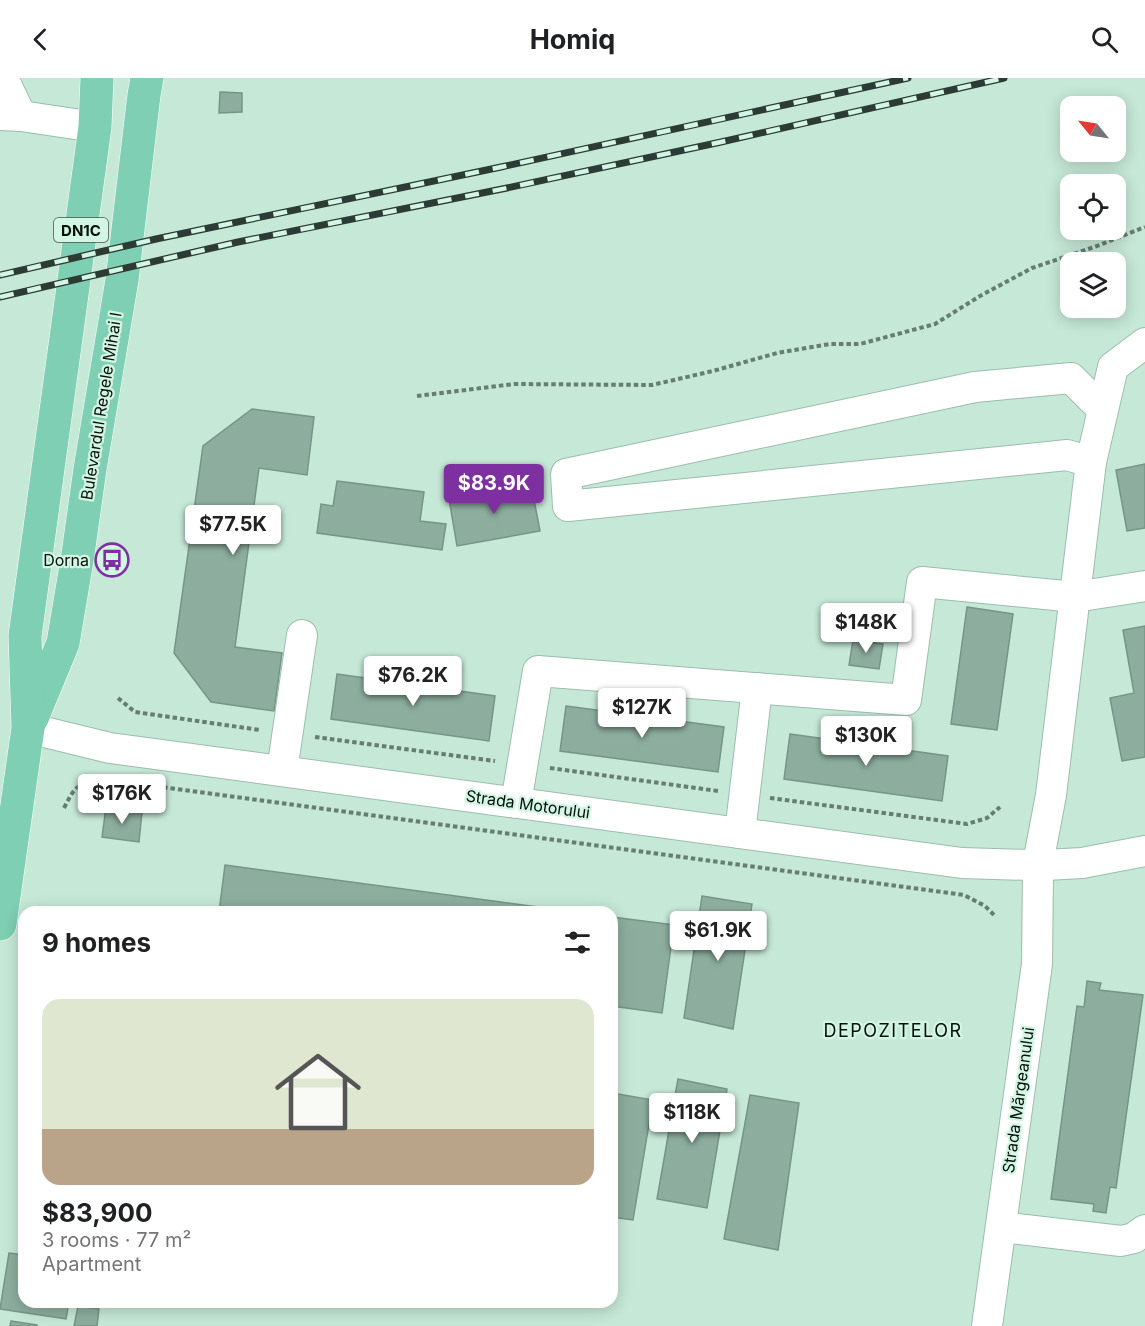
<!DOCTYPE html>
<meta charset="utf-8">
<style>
:root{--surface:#fff;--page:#f6f6f6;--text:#202124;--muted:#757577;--accent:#7f30a0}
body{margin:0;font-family:Inter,sans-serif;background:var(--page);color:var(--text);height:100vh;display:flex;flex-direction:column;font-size:22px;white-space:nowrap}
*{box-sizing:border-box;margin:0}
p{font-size:20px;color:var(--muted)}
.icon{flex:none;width:33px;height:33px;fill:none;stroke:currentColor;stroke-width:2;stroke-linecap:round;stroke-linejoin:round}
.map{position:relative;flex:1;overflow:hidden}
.drawer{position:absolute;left:18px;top:828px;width:600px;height:402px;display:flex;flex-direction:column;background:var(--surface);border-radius:18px;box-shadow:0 3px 15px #0003}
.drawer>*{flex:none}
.needle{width:39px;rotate:300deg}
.buttons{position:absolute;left:1060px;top:18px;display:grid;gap:12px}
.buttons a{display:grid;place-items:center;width:66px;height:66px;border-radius:12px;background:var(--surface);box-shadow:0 3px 15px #0003;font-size:30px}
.price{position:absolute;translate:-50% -51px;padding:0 14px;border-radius:6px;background:#fff;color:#222;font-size:20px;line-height:39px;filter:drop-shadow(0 2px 3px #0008)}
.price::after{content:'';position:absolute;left:50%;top:36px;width:18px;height:14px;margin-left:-9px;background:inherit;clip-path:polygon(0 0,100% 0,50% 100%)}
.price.active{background:var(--accent);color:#fff}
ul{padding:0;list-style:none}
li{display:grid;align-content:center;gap:12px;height:318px;padding:0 24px}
li span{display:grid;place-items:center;height:186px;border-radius:18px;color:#555}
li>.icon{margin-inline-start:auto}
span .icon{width:108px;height:108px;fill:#fffc;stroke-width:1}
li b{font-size:26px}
h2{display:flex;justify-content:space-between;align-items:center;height:72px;padding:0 24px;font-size:26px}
header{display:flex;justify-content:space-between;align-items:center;height:78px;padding:0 24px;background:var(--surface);font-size:27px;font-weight:700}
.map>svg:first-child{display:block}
</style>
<header><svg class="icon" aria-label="back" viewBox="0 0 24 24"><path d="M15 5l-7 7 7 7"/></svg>Homiq<svg class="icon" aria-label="search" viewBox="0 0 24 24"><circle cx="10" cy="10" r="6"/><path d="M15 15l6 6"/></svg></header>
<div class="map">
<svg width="1145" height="1248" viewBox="0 0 1145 1248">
<rect width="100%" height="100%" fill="#c6e8d7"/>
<g fill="#8dae9e" stroke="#769586" stroke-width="1.5">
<path d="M 220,14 L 242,15 L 242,34 L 219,35 Z"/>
<path d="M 252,331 L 314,339 L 307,397 L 259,390 L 235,569 L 282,575 L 274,633 L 211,624 L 174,575 L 203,368 Z"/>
<path d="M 1145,386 L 1145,450 L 1127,453 L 1116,392 Z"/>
<path d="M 337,403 L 424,414 L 420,443 L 446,446 L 442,472 L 317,455 L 321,426 L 333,428 Z"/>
<path d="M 531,406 L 540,453 L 457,468 L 449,421 Z"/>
<path d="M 967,529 L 1013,536 L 997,652 L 951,646 Z"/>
<path d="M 1145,548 L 1145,679 L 1122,683 L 1110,620 L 1134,615 L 1123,552 Z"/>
<path d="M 853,562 L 883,566 L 879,591 L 849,587 Z"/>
<path d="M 337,596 L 495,618 L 489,663 L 331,641 Z"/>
<path d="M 566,628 L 724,649 L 718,694 L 560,673 Z"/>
<path d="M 790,656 L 948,678 L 942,723 L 784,701 Z"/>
<path d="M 106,729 L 142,734 L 139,764 L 102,759 Z"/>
<path d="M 225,787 L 576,834 L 219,834 Z"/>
<path d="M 702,818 L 752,826 L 733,951 L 684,940 Z"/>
<path d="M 612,839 L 674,847 L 662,935 L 612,928 Z"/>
<path d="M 1087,903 L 1101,905 L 1099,912 L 1143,917 L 1116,1110 L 1110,1109 L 1106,1135 L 1093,1133 L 1094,1126 L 1051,1121 L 1077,928 L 1084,929 Z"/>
<path d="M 678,1001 L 727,1011 L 707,1130 L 657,1121 Z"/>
<path d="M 612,1015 L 653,1022 L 633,1142 L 612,1139 Z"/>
<path d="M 750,1017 L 799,1025 L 778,1172 L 724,1161 Z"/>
<path d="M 9,1175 L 24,1177 L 24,1224 L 69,1224 L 66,1241 L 0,1231 Z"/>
<path d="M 78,1228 L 99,1231 L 97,1248 L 74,1248 Z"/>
<path d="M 11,1243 L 37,1247 L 37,1248 L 10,1248 Z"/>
</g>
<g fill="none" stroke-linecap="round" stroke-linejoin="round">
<defs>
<g id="minor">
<path d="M 3,0 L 21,38"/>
<path d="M 0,37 L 21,38 L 95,49"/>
<path d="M 1091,384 L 1067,377 L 568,428 L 566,396 L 975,309 L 1071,300 L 1102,331"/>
<path d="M 28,650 L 110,670 L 962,785 L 1030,787"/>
<path d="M 282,693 L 302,557"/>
<path d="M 516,725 L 538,593 L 906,622 L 922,504 L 1075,519 L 1145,508"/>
<path d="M 740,755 L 757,610"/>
<path d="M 1039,780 L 1051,717 L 1091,384 L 1113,289 L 1145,265"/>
<path d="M 1045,787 L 1082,785 L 1145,773"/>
<path d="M 1001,1149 L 1121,1163 L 1134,1160 L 1145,1152"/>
<path d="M 987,1248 L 1037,886 L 1038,794"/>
</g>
<g id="major">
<path d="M 32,640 L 63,565 L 78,476 L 90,391 L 122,202 L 144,17 L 147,0"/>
<path d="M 0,846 L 28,650 L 25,558 L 95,49 L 97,0"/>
</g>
</defs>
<use href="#minor" stroke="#9cbdad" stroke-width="32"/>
<use href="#major" stroke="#fff" stroke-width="34"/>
<g stroke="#667d72" stroke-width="4" stroke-dasharray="4.5 3" stroke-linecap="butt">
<path d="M 417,318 L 514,306 L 652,307 L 713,293 L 777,275 L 830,266 L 860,266 L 935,246 L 980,218 L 1032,190 L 1097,168 L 1145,149"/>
<path d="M 118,620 L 135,634 L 260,652"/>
<path d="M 315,659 L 495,683"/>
<path d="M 550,690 L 718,713"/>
<path d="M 770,720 L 967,746 L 987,740 L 1000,729"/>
<path d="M 64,730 C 76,707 76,707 102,701 L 964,817 L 985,828 L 996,839"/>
</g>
<use href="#minor" stroke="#fff" stroke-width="30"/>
<use href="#major" stroke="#7ecfb3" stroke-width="33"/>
<defs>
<g id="rail">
<path d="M 0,197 L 156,161 L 501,89 L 908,0"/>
<path d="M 0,219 L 238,164 L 507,110 L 721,64 L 1004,0"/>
</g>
</defs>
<use href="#rail" stroke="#2c3b34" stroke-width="7"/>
<use href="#rail" stroke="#d3f5e4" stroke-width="4.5" stroke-dasharray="14" stroke-linecap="butt"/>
</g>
<defs>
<symbol id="bus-ring" viewBox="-11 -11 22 22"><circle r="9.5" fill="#d3f5e4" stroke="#7f30a0" stroke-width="1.5"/><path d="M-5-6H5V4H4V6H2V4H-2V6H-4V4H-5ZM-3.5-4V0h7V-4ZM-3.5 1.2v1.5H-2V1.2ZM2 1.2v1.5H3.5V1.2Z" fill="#7f30a0"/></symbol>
</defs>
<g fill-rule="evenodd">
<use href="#bus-ring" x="93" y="463" width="38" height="38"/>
</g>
<g text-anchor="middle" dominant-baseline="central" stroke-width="4.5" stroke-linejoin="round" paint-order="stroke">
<rect fill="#d3f5e4" stroke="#43554c" stroke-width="1.5" x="54" y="140" width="54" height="24" rx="4.5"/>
<g font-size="15" font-weight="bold" fill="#05100b">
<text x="81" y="152">DN1C</text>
</g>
<g font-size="16" fill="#05100b" stroke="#d3f5e4">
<text transform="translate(101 328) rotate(-81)">Bulevardul Regele Mihai I</text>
<text transform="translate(528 726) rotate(8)">Strada Motorului</text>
<text transform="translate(1018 1022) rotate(-82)">Strada Mărgeanului</text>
</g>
<g font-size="16" fill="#05100b" stroke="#d3f5e4" text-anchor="end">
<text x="89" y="482">Dorna</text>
</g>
<g font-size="18" letter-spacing="1.5" fill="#05100b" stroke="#d3f5e4">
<text x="893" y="952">DEPOZITELOR</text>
</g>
</g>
</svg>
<div class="buttons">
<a><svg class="needle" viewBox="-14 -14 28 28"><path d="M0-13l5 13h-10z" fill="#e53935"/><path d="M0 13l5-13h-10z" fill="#757577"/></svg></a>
<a><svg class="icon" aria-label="locate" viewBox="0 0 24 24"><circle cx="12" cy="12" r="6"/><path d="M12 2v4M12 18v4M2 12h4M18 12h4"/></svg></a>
<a><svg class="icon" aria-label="layers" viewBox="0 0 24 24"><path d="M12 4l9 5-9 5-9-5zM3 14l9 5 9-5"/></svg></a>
</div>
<b class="price active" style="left:494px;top:437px">$83.9K</b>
<b class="price" style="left:233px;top:478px">$77.5K</b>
<b class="price" style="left:866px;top:576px">$148K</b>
<b class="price" style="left:413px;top:629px">$76.2K</b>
<b class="price" style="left:642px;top:661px">$127K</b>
<b class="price" style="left:866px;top:689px">$130K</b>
<b class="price" style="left:122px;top:747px">$176K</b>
<b class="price" style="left:718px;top:884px">$61.9K</b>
<b class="price" style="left:692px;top:1066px">$118K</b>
<section class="drawer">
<h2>9 homes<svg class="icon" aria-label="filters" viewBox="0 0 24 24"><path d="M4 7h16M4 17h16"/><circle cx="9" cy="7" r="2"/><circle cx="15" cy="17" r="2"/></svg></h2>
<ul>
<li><span style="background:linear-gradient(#dfe7d0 70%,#b9a48a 0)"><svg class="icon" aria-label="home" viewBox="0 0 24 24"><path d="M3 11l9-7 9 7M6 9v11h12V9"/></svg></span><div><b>$83,900</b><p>3 rooms · 77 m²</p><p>Apartment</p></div></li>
</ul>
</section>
</div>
